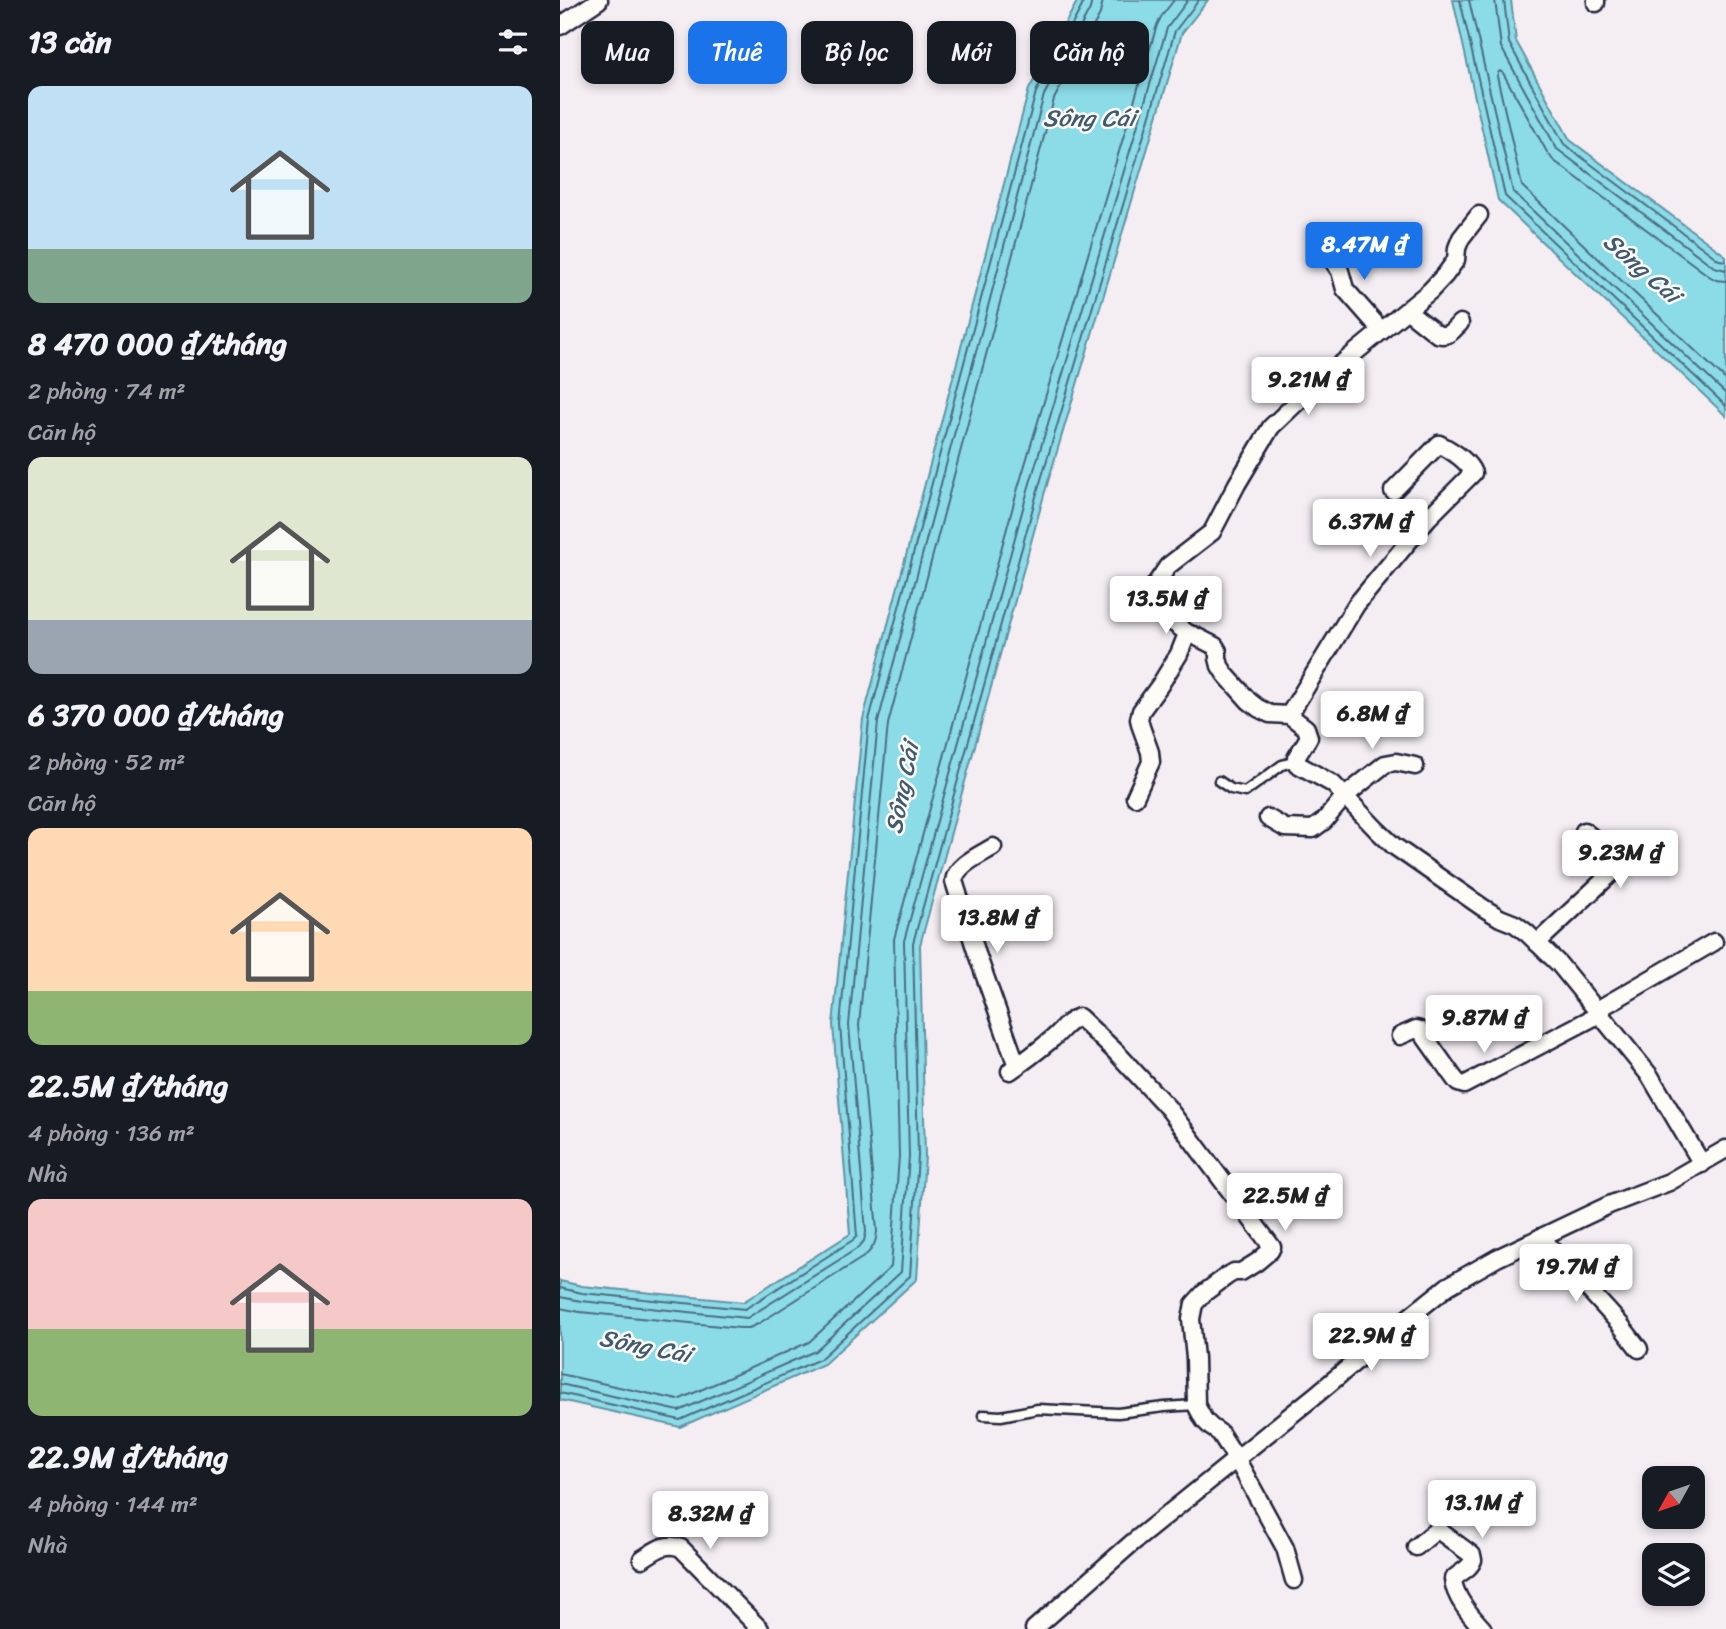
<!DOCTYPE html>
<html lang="vi">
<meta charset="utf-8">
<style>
:root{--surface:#171b24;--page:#242831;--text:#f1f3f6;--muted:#9ea1a6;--accent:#1a73e8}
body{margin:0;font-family:Sriracha,sans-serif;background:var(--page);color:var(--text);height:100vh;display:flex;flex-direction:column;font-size:26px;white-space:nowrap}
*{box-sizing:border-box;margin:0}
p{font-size:23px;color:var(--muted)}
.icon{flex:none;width:38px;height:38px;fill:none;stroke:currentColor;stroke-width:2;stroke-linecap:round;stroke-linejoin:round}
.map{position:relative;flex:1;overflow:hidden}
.sheet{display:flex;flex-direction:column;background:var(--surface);width:560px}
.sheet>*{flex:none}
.guide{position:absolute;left:21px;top:21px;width:665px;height:63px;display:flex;gap:14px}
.needle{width:46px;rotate:230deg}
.fabs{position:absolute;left:1082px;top:1466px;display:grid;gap:14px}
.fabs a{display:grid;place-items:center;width:63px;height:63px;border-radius:14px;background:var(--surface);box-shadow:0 4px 10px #0003;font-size:35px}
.price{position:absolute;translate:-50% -60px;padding:0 16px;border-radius:7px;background:#fff;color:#222;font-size:23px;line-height:46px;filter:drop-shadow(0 2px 4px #0008)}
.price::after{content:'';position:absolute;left:50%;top:42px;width:21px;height:16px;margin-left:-10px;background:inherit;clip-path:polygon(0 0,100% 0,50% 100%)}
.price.selected{background:var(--accent);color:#fff}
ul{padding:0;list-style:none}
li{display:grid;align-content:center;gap:14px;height:371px;padding:0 28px}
li span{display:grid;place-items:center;height:217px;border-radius:14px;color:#555}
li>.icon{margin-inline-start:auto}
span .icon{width:126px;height:126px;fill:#fffc;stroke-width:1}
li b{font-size:30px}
h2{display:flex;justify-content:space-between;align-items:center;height:84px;padding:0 28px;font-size:30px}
.chip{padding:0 24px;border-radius:14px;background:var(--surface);box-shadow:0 4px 10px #0003;font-size:24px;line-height:63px}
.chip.selected{background:var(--accent);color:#fff}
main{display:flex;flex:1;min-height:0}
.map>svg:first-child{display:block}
</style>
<main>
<section class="sheet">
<h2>13 căn<svg class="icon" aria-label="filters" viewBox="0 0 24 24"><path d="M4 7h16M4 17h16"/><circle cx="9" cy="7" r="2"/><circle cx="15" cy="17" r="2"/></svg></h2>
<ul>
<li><span style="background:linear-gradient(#bfe0f5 75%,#7fa58c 0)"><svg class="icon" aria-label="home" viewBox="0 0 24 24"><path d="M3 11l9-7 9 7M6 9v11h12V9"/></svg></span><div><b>8 470 000 ₫/tháng</b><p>2 phòng · 74 m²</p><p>Căn hộ</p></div></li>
<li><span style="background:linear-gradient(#dfe7d0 75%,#9aa5b1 0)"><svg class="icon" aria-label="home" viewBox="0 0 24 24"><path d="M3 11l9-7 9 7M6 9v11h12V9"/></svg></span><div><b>6 370 000 ₫/tháng</b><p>2 phòng · 52 m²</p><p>Căn hộ</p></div></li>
<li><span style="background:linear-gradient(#ffd9b3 75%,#8fb573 0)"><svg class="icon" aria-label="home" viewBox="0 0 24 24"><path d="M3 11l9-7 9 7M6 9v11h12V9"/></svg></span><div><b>22.5M ₫/tháng</b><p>4 phòng · 136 m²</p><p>Nhà</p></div></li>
<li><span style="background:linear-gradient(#f6c9c9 60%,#8fb573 0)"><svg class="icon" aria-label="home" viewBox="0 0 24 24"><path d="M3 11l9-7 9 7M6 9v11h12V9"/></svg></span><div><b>22.9M ₫/tháng</b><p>4 phòng · 144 m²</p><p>Nhà</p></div></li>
</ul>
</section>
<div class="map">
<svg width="1166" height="1629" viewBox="0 0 1166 1629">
<rect width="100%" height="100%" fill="#f4eef3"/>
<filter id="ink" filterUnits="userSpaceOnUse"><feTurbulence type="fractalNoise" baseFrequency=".0143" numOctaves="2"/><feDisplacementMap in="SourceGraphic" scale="14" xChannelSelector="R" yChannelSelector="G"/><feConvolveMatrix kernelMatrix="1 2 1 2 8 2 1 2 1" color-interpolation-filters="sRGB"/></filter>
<g filter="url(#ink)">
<g fill="#8cdce8" stroke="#6292a3" stroke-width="2">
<path d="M 518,0 L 648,0 L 622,33 L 484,495 L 360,945 L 365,1156 L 357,1279 L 264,1364 L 120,1427 L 0,1400 L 0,1281 L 22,1286 L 183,1302 L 290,1234 L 273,1025 L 303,719 L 469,89 Z"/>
<path d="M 893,0 L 951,0 L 956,41 L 1010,140 L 1166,256 L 1166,416 L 938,200 Z"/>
</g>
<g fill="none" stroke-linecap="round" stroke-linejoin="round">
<g stroke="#4c6c80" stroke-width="2">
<path d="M 900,0 L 945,196 L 1166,406"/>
<path d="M 909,0 L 953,192 L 1166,394"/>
<path d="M 935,0 L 941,47 L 997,149 L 1154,267 L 1166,270"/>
<path d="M 944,0 L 949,43 L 1004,144 L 1159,260 L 1166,261"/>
<path d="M 1166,281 L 1156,280 L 1149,276 L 993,160 L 987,152 L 943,73 L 940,71 L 938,73 L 937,76 L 962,186 L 1166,380"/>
<path d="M 0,1288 L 22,1293 L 185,1309 L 293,1240 L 297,1236 L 280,1025 L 309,720 L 476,92 L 522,6 L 523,0"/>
<path d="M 0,1297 L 21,1301 L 187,1318 L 298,1248 L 304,1241 L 306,1232 L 289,1025 L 318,722 L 484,95 L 530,9 L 532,0"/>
<path d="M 0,1308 L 20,1312 L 180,1328 L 189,1328 L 198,1324 L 305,1256 C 313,1249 317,1241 317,1231 L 299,1025 L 328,724 L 494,99 L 540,14 L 543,0"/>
<path d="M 0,1374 L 118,1400 L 249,1342 L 331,1267 L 339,1156 L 334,939 L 458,488 L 597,25 L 601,17 L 614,0"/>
<path d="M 0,1384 L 119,1411 L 255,1351 L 341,1272 L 349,1156 L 344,941 L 468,490 L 607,28 L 628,0"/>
<path d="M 0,1393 L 120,1420 L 260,1359 L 350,1276 L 358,1156 L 353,943 L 477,493 L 615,31 L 639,0"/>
</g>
<defs>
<g id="service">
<path d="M 659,781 L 671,789 L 685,792 L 722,765 L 736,761"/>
<path d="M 423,1415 L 441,1416 L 478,1409 L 558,1413 L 604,1407 L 636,1405"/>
</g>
<g id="minor">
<path d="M 1036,3 L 1036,0"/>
<path d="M 0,26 L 39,0"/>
<path d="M 767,252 L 780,271 L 785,289 L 822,331"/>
<path d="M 848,311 L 877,334 C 888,338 893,330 900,323"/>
<path d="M 629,634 L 594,609 L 587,602 L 587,597 L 608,566 L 652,532 L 677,484 L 711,427 L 752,388 L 870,291 L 885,275 L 896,260 L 897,248 L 901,238 L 919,215"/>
<path d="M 729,715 L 796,605 L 868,518 L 913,473 C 908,461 891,450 879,444 L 833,491"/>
<path d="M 575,797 L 591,762 L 590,752 L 581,727 L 579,719 L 581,711 L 600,685 L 619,654 L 625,639 L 629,634 L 633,635 L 655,646 L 658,651 L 658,658 L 660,666 L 665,674 L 689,701 L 698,708 L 710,714 L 729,715 L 746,728 L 749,737 L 736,758 L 737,764 L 773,784 L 817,830 L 834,846 L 922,907 L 940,918 L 955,924 L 967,933 L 999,964 L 1090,1076 L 1142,1164"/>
<path d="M 708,818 L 725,828 L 753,829 L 764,821 L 785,796 L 825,764 L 836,762 L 855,766"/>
<path d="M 433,847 C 420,855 396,865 394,881 L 417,954 L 457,1066"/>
<path d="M 977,943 L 1058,867 L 1059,859 L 1024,831"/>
<path d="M 1037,1010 L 1154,942"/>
<path d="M 840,1036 L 856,1029 L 860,1030 L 894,1078 L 898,1083 L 904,1085 L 1040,1014"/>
<path d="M 450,1071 C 465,1061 479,1050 492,1039 C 502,1031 507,1021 519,1017 L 556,1052 L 608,1108 L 712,1247 L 710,1251 L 697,1262 L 681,1272 L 674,1272 L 667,1276 L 644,1293 L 634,1304 L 631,1319 L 635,1358 L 636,1405 L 644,1420 L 651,1427 L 660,1433 L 676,1458 L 725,1548 L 734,1580"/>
<path d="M 981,1237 L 1059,1323 L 1079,1349"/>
<path d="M 856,1547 L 873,1533 L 878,1530 L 912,1555 L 913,1560 C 910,1569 900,1572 893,1579 C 894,1597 911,1616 923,1629"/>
<path d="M 82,1559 C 95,1551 106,1541 121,1548 L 200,1629"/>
<path d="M 474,1629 L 572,1543 L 757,1394 L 833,1330 L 888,1286 L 937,1258 L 1049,1205 L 1109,1182 L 1166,1149"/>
</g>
</defs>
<use href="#service" stroke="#22223b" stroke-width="13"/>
<use href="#minor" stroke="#22223b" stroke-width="21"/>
<use href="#service" stroke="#fdfcf7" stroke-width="8"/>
<use href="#minor" stroke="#fdfcf7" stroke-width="16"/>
</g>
</g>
<g text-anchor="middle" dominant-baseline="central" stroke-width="5" stroke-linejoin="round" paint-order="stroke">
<g font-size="24" font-style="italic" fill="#425a6f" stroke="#fdfcf7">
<text x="529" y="118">Sông Cái</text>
<text transform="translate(1082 268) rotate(41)">Sông Cái</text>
<text transform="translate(342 788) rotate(-79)">Sông Cái</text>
<text transform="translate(85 1346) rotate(11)">Sông Cái</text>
</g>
</g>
</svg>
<div class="fabs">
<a><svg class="needle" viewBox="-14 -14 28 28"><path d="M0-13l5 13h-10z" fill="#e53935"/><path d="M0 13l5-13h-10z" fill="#9ea1a6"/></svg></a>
<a><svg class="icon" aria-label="layers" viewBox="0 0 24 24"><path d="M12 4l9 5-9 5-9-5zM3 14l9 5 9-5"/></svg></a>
</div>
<b class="price selected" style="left:804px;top:282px">8.47M ₫</b>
<b class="price" style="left:748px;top:417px">9.21M ₫</b>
<b class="price" style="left:810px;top:559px">6.37M ₫</b>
<b class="price" style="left:606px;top:636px">13.5M ₫</b>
<b class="price" style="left:812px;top:751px">6.8M ₫</b>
<b class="price" style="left:1060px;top:890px">9.23M ₫</b>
<b class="price" style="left:437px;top:955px">13.8M ₫</b>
<b class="price" style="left:924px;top:1055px">9.87M ₫</b>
<b class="price" style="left:725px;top:1233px">22.5M ₫</b>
<b class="price" style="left:1016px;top:1304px">19.7M ₫</b>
<b class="price" style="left:811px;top:1373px">22.9M ₫</b>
<b class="price" style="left:922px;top:1540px">13.1M ₫</b>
<b class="price" style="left:150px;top:1551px">8.32M ₫</b>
<div class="guide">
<a class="chip">Mua</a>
<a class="chip selected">Thuê</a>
<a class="chip">Bộ lọc</a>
<a class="chip">Mới</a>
<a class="chip">Căn hộ</a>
</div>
</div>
</main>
